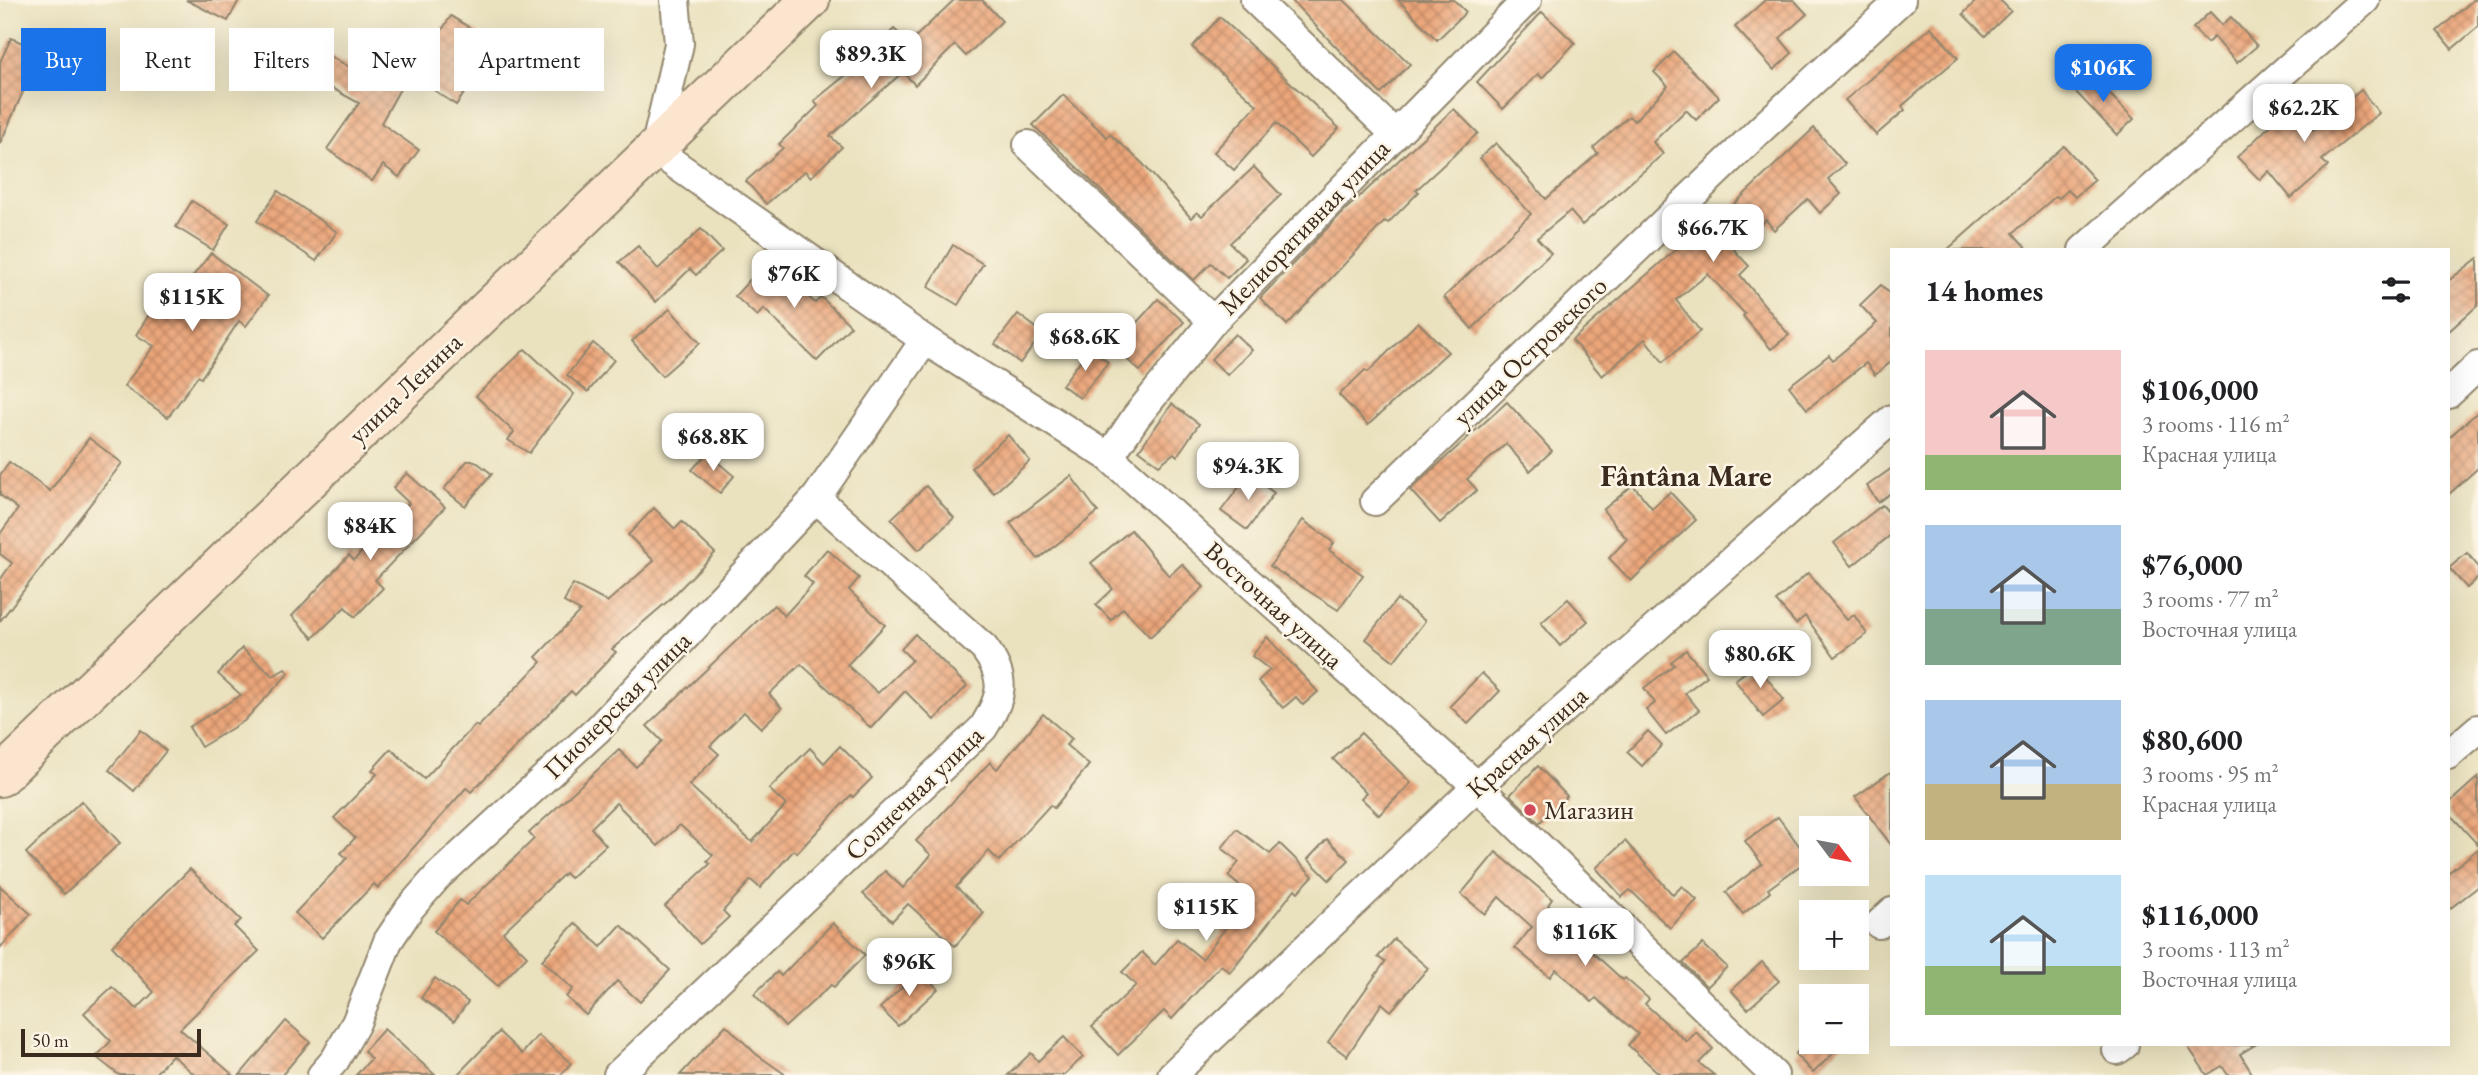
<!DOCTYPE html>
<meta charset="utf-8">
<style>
:root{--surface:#fff;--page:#f2f2f2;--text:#202124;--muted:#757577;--accent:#1a73e8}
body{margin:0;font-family:"EB Garamond",serif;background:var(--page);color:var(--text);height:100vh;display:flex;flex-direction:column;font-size:26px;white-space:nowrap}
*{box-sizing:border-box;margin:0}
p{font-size:23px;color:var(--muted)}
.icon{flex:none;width:38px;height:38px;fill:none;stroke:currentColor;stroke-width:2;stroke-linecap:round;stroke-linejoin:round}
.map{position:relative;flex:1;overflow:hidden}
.side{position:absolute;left:1890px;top:248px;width:560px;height:798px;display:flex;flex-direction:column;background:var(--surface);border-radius:0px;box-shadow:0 7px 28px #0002}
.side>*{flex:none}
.banner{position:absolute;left:21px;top:28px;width:665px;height:63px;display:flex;gap:14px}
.needle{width:46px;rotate:122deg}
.fabs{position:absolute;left:1799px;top:816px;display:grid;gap:14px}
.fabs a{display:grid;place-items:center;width:70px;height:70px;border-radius:0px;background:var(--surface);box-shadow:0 7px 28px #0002;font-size:35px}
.scale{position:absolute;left:21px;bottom:18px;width:180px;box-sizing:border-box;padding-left:7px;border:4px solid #3b2a1e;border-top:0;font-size:19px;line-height:24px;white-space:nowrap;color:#3b2a1e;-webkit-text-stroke:5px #fcf5e5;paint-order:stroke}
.price{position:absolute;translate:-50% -60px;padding:0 16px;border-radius:14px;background:#fff;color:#222;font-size:23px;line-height:46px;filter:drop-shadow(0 2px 4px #0008)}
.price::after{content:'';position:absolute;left:50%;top:42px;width:21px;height:16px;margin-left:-10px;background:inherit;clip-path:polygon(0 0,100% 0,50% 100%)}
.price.selected{background:var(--accent);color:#fff}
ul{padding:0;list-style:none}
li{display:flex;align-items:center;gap:21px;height:175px;padding:0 35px}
li span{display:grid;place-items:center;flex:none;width:196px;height:140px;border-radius:0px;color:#555}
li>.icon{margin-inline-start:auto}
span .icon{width:84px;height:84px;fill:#fffc;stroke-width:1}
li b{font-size:30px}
h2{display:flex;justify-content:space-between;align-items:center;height:84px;padding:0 35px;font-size:30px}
.tag{padding:0 24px;border-radius:0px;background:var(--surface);box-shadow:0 7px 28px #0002;font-size:24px;line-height:63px}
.tag.selected{background:var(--accent);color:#fff}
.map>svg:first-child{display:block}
</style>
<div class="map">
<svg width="2478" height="1075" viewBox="0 0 2478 1075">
<defs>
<pattern id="building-cross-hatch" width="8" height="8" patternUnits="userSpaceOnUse" patternTransform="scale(1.75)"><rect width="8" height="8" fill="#eba67a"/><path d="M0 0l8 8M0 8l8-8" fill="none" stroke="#c08763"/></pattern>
</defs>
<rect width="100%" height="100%" fill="#fcf5e5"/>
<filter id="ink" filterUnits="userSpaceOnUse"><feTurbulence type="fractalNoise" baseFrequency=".0143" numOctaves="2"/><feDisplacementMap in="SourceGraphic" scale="14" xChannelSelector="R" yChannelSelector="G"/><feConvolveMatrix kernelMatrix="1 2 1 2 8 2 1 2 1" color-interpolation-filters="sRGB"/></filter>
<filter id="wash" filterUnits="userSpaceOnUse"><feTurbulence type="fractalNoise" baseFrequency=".00686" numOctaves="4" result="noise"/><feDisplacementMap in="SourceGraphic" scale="28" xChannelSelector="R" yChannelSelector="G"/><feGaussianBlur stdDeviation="1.57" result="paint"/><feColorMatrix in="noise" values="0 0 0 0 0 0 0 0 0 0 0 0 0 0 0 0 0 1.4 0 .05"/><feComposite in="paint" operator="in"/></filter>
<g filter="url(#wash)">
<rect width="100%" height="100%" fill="#eae2bf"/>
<g id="blocks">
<g fill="url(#building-cross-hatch)">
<path d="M 186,0 L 239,0 L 228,21 Z"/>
<path d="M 954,0 L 982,0 L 1002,21 L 966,56 L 955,45 L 915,85 L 903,72 L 830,136 L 842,147 L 811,177 L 805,171 L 766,204 L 746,181 L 783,148 L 779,144 L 818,106 L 814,101 L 857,66 L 894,29 L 909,43 Z"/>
<path d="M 1291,0 L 1344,0 L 1410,64 L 1381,94 Z"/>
<path d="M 1398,0 L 1454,0 L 1466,12 L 1437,40 Z"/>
<path d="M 1765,0 L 1794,0 L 1807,14 L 1780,38 L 1792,53 L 1774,70 L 1735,27 Z"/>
<path d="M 1977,0 L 2000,0 L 2011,11 L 1985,36 L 1963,14 Z"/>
<path d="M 2473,0 L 2478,0 L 2478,27 L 2452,49 L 2437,31 Z"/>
<path d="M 1542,12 L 1575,43 L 1542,78 L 1538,74 L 1503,109 L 1477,82 Z"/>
<path d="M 2210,12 L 2222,25 L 2231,17 L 2257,46 L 2237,63 L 2214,37 L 2207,43 L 2193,28 Z"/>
<path d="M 451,16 L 485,37 L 479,45 L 498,57 L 485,76 L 479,72 L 456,105 L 412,75 Z"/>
<path d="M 1220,17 L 1339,128 L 1311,157 L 1276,123 L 1234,170 L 1214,152 L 1257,105 L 1192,47 Z"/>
<path d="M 1931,27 L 1958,58 L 1902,106 L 1905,110 L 1876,135 L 1845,100 Z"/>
<path d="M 11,38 L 41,51 L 0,144 L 0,62 Z"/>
<path d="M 379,42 L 415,62 L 381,123 L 419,150 L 399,177 L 383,165 L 372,181 L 327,149 L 359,103 L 317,80 L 330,56 L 362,74 Z"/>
<path d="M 1674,52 L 1719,97 L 1696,120 L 1686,110 L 1653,142 L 1663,154 L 1582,225 L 1570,211 L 1537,238 L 1551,253 L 1472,329 L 1444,297 L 1531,214 L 1480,158 L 1496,143 L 1546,199 L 1598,153 L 1593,148 L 1629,116 L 1634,121 L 1668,86 L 1654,72 Z"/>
<path d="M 2089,73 L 2134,119 L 2117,135 L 2073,89 Z"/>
<path d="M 2361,90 L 2379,113 L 2322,160 L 2328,166 L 2291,198 L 2269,171 L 2260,180 L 2237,157 L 2292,105 L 2313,130 Z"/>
<path d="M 1063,95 L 1107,137 L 1110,134 L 1142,163 L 1191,218 L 1197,212 L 1202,216 L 1254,167 L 1281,195 L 1230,243 L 1246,259 L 1227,278 L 1211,263 L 1194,280 L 1033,125 Z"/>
<path d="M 1454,109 L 1478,133 L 1416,190 L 1419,192 L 1388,223 L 1385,221 L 1287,325 L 1260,298 L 1343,212 Z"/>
<path d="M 1814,128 L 1845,164 L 1828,179 L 1841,194 L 1820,213 L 1808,199 L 1774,230 L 1766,220 L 1734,250 L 1749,266 L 1740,275 L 1789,335 L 1771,349 L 1743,316 L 1745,314 L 1708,274 L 1676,300 L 1700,331 L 1663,362 L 1645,339 L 1602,376 L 1572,340 L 1681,245 L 1706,220 L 1711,226 Z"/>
<path d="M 2064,146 L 2095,180 L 2075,197 L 2068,190 L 2059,198 L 2056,196 L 2013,233 L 2028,250 L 1947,250 Z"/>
<path d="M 278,191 L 337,232 L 316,261 L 257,221 Z"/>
<path d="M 192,201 L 229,224 L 213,250 L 176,227 Z"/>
<path d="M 701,229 L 722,251 L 696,275 L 690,269 L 656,302 L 619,262 L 638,246 L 658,269 Z"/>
<path d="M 953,245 L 983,264 L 958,305 L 928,287 Z"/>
<path d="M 211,253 L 268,296 L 246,326 L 239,321 L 201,378 L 198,376 L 168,417 L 124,386 L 154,346 L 136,335 L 154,307 L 164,313 Z"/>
<path d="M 2478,258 L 2478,305 L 2448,332 L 2448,281 Z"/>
<path d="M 768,260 L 815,303 L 821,297 L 851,326 L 817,361 L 764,309 L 757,316 L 735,296 Z"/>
<path d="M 1881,285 L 1892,296 L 1892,361 L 1875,375 L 1866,363 L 1807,409 L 1789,386 L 1829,355 L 1833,360 L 1877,323 L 1860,305 Z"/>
<path d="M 1158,299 L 1184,322 L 1140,371 L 1114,348 Z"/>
<path d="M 670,309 L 700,343 L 662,376 L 632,341 Z"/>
<path d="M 1018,314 L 1043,333 L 1020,363 L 995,344 Z"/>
<path d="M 1418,322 L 1448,352 L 1368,425 L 1339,395 L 1365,370 L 1368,372 Z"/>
<path d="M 1235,334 L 1252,350 L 1227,375 L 1211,359 Z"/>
<path d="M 593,343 L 614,360 L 588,392 L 567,375 Z"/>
<path d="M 1090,348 L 1108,362 L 1080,398 L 1062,385 Z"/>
<path d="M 525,349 L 574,394 L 529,453 L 508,440 L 514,432 L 476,396 Z"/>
<path d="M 1507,402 L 1552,451 L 1530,471 L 1506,444 L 1467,479 L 1477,490 L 1440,523 L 1410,490 Z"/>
<path d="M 1172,404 L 1199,424 L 1177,456 L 1174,453 L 1159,465 L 1139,450 Z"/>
<path d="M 2478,412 L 2478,468 L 2448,495 L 2448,438 Z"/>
<path d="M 1008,435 L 1030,461 L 994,493 L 971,468 Z"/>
<path d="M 89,438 L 122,463 L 0,621 L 0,580 L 12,563 L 0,554 L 0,534 L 18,509 L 0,495 L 0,475 L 9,462 L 50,491 Z"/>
<path d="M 707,453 L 734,476 L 720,493 L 692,470 Z"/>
<path d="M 467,461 L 475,461 L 492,474 L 465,506 L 444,489 Z"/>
<path d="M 1892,468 L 1892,492 L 1878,502 L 1867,486 Z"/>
<path d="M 407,473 L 445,507 L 375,580 L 383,588 L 355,617 L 345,607 L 313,638 L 292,616 L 349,555 L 354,560 L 409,503 L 393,488 Z"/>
<path d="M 1249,474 L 1274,493 L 1247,530 L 1221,511 Z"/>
<path d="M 1071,476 L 1098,512 L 1038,559 L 1010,523 Z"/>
<path d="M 1633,485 L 1652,508 L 1670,492 L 1696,520 L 1631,581 L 1609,558 L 1627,539 L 1603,510 Z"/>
<path d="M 926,486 L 954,518 L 919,550 L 891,519 Z"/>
<path d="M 1882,505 L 1892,516 L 1892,534 L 1852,566 L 1834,543 Z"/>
<path d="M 654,508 L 675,529 L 682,522 L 715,553 L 668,601 L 612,649 L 616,652 L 575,695 L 571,691 L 471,792 L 466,788 L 378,888 L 374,884 L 322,938 L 295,913 L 347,858 L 341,853 L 355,838 L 334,818 L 377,774 L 372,770 L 391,749 L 424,779 L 475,725 L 478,727 L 541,662 L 536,657 L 580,611 L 564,602 L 573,584 L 607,602 L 654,561 L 628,535 Z"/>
<path d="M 1303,520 L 1334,543 L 1329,550 L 1363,575 L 1338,610 L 1270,566 Z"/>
<path d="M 1131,530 L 1169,576 L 1182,564 L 1204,587 L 1150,637 L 1123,608 L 1111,620 L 1096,605 L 1113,589 L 1091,563 Z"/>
<path d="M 827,549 L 859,578 L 849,590 L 885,625 L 847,665 L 878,693 L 912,660 L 901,649 L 915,634 L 967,686 L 934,720 L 905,691 L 871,728 L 801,664 L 769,694 L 782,708 L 761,728 L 744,712 L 710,746 L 719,754 L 689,785 L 752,842 L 786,805 L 769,789 L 810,748 L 824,763 L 840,746 L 872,778 L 853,797 L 851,795 L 797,853 L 794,850 L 760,888 L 751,880 L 723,911 L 729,917 L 700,944 L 665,906 L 710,864 L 707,861 L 713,855 L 680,825 L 658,846 L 616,803 L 591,828 L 606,845 L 570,878 L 565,873 L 503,932 L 527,956 L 498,986 L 434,931 L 460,900 L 466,905 L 534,839 L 529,833 L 619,750 L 636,767 L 662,741 L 647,726 L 774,605 L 784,616 L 813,584 L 804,576 Z"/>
<path d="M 2467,553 L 2478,566 L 2478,578 L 2467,588 L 2449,568 Z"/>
<path d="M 1808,573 L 1847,620 L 1854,615 L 1867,634 L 1835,657 L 1805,616 L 1796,624 L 1776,601 Z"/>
<path d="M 1397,599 L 1425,621 L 1394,661 L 1366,639 Z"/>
<path d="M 1568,599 L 1588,621 L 1560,646 L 1541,623 Z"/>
<path d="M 1267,637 L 1318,692 L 1303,705 L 1296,697 L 1283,708 L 1258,681 L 1270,670 L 1252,656 Z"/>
<path d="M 242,648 L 273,676 L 285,669 L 289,673 L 244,721 L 201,747 L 189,727 L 241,695 L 218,674 Z"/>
<path d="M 1686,650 L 1707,676 L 1685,693 L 1699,710 L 1666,735 L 1646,710 L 1655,703 L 1644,688 L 1674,665 L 1671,662 Z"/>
<path d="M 1756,664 L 1784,700 L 1763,717 L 1735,680 Z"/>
<path d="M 1482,673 L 1500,691 L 1468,724 L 1450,706 Z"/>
<path d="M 1043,714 L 1072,739 L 1066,745 L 1089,765 L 1054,808 L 1050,805 L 999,861 L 989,851 L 956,887 L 984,913 L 955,946 L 908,904 L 892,921 L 863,894 L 885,871 L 903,888 L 931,855 L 916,841 L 990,762 L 997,769 Z"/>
<path d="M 141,730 L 166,751 L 134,791 L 109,770 Z"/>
<path d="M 1648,731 L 1662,745 L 1642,766 L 1627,752 Z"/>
<path d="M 1361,733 L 1411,783 L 1379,815 L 1361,798 L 1366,793 L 1333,759 Z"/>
<path d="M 1538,766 L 1567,796 L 1539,823 L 1510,795 Z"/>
<path d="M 1892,771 L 1892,846 L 1855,797 Z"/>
<path d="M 2478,777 L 2478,845 L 2448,812 L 2448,804 Z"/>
<path d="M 81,801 L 120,843 L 64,894 L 26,853 Z"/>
<path d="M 1778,817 L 1809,859 L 1768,889 L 1770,892 L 1743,914 L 1726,892 L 1762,864 L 1745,841 Z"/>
<path d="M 1237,829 L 1270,854 L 1280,844 L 1313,876 L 1298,892 L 1295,889 L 1230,972 L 1221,965 L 1172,1019 L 1164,1011 L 1118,1055 L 1092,1027 L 1136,985 L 1122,972 L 1142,952 L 1155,965 L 1177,939 L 1202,959 L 1234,917 L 1225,910 L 1242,888 L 1228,876 L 1239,862 L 1222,848 Z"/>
<path d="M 1327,839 L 1349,860 L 1329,880 L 1308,859 Z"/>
<path d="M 1625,841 L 1673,895 L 1682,886 L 1697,900 L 1670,928 L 1630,890 L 1622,897 L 1596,868 Z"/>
<path d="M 2478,849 L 2478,887 L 2448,910 L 2448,873 Z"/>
<path d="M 1496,852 L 1552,899 L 1548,905 L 1584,935 L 1580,941 L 1623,980 L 1625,978 L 1649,999 L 1645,1004 L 1687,1042 L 1696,1032 L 1713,1049 L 1699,1063 L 1714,1075 L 1661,1075 L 1628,1045 L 1638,1034 L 1596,998 L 1592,1002 L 1556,969 L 1550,977 L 1515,948 L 1532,927 L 1499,897 L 1485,914 L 1461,894 Z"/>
<path d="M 190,869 L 241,920 L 234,926 L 259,951 L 180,1029 L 233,1075 L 195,1075 L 172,1055 L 154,1075 L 119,1075 L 96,1057 L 111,1041 L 84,1013 L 112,987 L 137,1009 L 154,992 L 112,946 Z"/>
<path d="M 0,886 L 31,914 L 0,948 Z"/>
<path d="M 575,923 L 601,947 L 621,925 L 670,970 L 640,1002 L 617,981 L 586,1015 L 566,997 L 573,989 L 542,960 Z"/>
<path d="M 833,923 L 865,955 L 834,987 L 831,985 L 785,1027 L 754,994 L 777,972 L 781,976 Z"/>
<path d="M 1394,939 L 1428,968 L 1391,1011 L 1382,1003 L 1347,1056 L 1328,1042 L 1385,962 L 1378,957 Z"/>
<path d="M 1703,944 L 1727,967 L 1707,987 L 1683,963 Z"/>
<path d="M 1762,962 L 1779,981 L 1748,1009 L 1731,990 Z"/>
<path d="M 920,970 L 938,989 L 898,1026 L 880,1008 Z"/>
<path d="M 435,978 L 468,1002 L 454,1021 L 421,998 Z"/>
<path d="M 286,1021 L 310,1042 L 282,1075 L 240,1075 Z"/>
<path d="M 726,1025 L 756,1054 L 786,1075 L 680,1075 Z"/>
<path d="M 384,1029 L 435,1075 L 356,1075 L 371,1059 L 364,1051 Z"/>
<path d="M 499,1032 L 522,1054 L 538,1035 L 571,1063 L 561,1075 L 457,1075 Z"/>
<path d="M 1064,1037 L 1083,1057 L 1064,1075 L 1008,1075 L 1031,1053 L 1038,1061 Z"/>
<path d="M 1808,1041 L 1846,1041 L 1813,1073 L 1795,1054 Z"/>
<path d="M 2187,1045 L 2255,1045 L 2240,1054 L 2253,1075 L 2228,1075 L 2222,1066 L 2207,1075 Z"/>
</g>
</g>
</g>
<g filter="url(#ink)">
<use href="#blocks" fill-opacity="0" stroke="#92866e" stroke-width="2"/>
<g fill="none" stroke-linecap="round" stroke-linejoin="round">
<defs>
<g id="street">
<path d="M 675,0 L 679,44 L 655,150 L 925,340 L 1109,457 L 1477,786 L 1774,1075"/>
<path d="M 1255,0 L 1394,133"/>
<path d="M 1028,145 L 1213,321"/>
<path d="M 2083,250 L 2365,0"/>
<path d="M 2448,394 L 2478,366"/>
<path d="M 1109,457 L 1136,417 L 1213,321 L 1527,0"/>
<path d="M 1375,501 L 1762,128 L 1901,0"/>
<path d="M 2448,755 L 2478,729"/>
<path d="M 1879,924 L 1892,912"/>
<path d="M 2117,1050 L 2124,1045"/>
<path d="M 322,1075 L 335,1060 L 356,1023 L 388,941 L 410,908 L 438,876 L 598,729 L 816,498 L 925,340"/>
<path d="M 618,1075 L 983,728 C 1003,696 1007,679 984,648 L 816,498"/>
<path d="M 1172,1075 L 1477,786 L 1892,419"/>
</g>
<path id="secondary" d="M 0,777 L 810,0"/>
</defs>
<use href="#street" stroke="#92866e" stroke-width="32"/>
<use href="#secondary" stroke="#92866e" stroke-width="42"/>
<use href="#street" stroke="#fff" stroke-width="28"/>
<use href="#secondary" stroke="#fbe5cf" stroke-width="38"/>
</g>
</g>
<circle fill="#d1495b" stroke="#fcf5e5" stroke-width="2.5" cx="1530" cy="810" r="7"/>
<g text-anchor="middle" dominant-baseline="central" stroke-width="5" stroke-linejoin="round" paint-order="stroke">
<g font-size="26" fill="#3b2a1e" stroke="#fcf5e5">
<text transform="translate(1304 227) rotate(-46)">Мелиоративная улица</text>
<text transform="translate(1530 351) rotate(-44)">улица Островского</text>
<text transform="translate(405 388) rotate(-44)">улица Ленина</text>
<text transform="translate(1274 605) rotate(42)">Восточная улица</text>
<text transform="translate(617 705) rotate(-45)">Пионерская улица</text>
<text transform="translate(1527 742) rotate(-42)">Красная улица</text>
<text transform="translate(914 793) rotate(-44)">Солнечная улица</text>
</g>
<g font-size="26" fill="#3b2a1e" stroke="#fcf5e5" text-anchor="start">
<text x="1544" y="810">Магазин</text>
</g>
<g font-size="30" font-weight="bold" fill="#3b2a1e" stroke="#fcf5e5">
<text x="1686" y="475">Fântâna Mare</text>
</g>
</g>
</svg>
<div class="fabs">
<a><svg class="needle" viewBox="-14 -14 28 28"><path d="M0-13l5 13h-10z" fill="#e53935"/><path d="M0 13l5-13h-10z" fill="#757577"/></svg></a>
<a>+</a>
<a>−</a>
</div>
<div class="scale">50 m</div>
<b class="price" style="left:871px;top:90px">$89.3K</b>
<b class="price selected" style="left:2103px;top:104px">$106K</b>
<b class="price" style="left:2304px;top:144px">$62.2K</b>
<b class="price" style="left:1713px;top:264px">$66.7K</b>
<b class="price" style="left:794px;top:310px">$76K</b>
<b class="price" style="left:192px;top:333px">$115K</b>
<b class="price" style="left:1085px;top:373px">$68.6K</b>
<b class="price" style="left:713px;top:473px">$68.8K</b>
<b class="price" style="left:1248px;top:502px">$94.3K</b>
<b class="price" style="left:370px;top:562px">$84K</b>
<b class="price" style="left:1760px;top:690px">$80.6K</b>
<b class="price" style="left:1206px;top:943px">$115K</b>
<b class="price" style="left:1585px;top:968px">$116K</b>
<b class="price" style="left:909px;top:998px">$96K</b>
<div class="banner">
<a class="tag selected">Buy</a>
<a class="tag">Rent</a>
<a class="tag">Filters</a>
<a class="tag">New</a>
<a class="tag">Apartment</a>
</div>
<section class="side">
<h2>14 homes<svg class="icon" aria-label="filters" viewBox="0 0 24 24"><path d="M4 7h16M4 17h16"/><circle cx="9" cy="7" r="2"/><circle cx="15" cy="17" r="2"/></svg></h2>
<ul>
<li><span style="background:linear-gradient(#f6c9c9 75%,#8fb573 0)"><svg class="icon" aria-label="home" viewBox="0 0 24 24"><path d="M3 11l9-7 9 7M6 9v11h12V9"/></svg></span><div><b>$106,000</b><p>3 rooms · 116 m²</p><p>Красная улица</p></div></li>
<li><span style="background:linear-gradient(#a9c7e8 60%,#7fa58c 0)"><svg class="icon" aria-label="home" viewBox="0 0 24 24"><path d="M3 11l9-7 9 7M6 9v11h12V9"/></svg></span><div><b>$76,000</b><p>3 rooms · 77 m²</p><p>Восточная улица</p></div></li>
<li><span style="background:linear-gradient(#a9c7e8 60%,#c2b280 0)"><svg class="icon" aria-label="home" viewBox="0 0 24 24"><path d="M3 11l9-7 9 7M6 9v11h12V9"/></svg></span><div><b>$80,600</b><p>3 rooms · 95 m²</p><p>Красная улица</p></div></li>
<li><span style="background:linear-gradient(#bfe0f5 65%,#8fb573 0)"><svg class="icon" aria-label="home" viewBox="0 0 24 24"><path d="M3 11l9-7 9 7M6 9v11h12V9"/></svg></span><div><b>$116,000</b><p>3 rooms · 113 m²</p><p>Восточная улица</p></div></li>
</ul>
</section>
</div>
